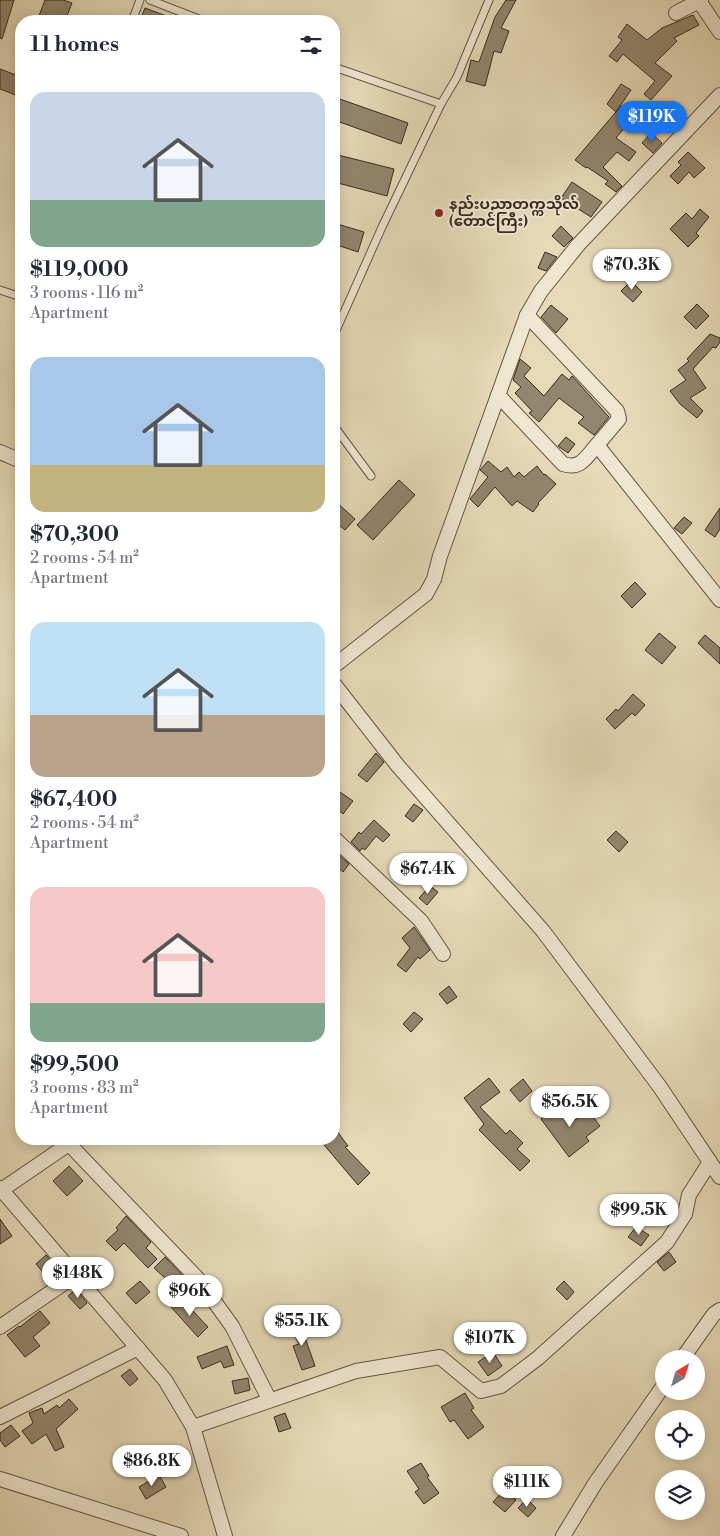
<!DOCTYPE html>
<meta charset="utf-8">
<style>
:root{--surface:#fff;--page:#f2f2f3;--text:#1f2937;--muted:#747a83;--accent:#1a73e8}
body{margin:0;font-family:"Libre Bodoni","Noto Sans Myanmar",serif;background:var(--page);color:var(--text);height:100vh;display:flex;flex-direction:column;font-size:19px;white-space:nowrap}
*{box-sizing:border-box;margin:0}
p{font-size:16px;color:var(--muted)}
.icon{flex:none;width:28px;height:28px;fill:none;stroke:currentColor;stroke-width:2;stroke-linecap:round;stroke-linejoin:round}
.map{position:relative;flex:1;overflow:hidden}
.side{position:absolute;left:15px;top:15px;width:325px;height:1130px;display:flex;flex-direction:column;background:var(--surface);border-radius:20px;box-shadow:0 2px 12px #0003}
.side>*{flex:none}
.needle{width:32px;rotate:38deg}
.fabs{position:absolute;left:655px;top:1350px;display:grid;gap:10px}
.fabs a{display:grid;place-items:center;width:50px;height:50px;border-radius:50%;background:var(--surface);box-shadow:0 2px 12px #0003;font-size:25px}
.price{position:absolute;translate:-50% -42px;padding:0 11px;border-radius:18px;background:#fff;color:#222;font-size:16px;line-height:32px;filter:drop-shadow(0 1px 2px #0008)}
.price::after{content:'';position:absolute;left:50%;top:30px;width:15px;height:11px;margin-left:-8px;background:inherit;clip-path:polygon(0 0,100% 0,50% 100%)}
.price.active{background:var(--accent);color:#fff}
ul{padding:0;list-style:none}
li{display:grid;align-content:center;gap:10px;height:265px;padding:0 15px}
li span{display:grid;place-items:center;height:155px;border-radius:15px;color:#555}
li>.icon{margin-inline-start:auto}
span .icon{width:90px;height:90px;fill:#fffc;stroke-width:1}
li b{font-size:21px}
h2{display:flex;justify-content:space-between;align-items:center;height:60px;padding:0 15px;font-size:21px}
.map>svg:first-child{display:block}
</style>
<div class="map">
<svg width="720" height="1536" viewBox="0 0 720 1536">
<rect width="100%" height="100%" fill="#e6dab8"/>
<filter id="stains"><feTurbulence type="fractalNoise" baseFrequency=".004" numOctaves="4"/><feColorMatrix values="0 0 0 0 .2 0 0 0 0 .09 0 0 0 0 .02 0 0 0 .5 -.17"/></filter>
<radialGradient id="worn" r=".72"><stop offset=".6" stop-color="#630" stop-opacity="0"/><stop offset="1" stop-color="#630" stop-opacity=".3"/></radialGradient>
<g fill="#92866e" stroke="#372b1e">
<path d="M 0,0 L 14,0 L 2,39 L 0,38 Z"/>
<path d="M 45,0 L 63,0 L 72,3 L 65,21 L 37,21 Z"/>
<path d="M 506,0 L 516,0 L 501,28 L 509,31 L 501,53 L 494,51 L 485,86 L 466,81 L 471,60 L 479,62 L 495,17 Z"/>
<path d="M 145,8 L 177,20 L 177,21 L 140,21 Z"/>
<path d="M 693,15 L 699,25 L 674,38 L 677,41 L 655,63 L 672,76 L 651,100 L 644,94 L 655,81 L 623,54 L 617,62 L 609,56 L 622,40 L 618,37 L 627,24 L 647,40 L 662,28 Z"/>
<path d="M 0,69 L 21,77 L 21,97 L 0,89 Z"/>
<path d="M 621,84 L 631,90 L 616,112 L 607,104 Z"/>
<path d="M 334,97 L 408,123 L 401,144 L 334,120 Z"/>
<path d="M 621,106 L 634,117 L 616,138 L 636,152 L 629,161 L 617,152 L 603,167 L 622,186 L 616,192 L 605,184 L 608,181 L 587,167 L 586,168 L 575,160 Z"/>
<path d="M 651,133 L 662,143 L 653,153 L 642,143 Z"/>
<path d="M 688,152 L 705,168 L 694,178 L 689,172 L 678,184 L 670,176 L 681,165 L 678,162 Z"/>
<path d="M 334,154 L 394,169 L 387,196 L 334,182 Z"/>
<path d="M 572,182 L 602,202 L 591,217 L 561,198 Z"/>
<path d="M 700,209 L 709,217 L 696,233 L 699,236 L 688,247 L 670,229 L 686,213 L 692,219 Z"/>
<path d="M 334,223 L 364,232 L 358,252 L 334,244 Z"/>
<path d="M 561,226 L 573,238 L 564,247 L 552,236 Z"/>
<path d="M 545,252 L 557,257 L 546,271 L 538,268 Z"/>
<path d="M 631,281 L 642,292 L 633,302 L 621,291 Z"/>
<path d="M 697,304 L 709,316 L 696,329 L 684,317 Z"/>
<path d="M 551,305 L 568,319 L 556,333 L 541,317 Z"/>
<path d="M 710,334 L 720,338 L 720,342 L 716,348 L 713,347 L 693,369 L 706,388 L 690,398 L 703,411 L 697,418 L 680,404 L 670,391 L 686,380 L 678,370 L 689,361 L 687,359 Z"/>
<path d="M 520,359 L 531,368 L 524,376 L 544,396 L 562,374 L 569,380 L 572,376 L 609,417 L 594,435 L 578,423 L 584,417 L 559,398 L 539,422 L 529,413 L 532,411 L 515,393 L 521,387 L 513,380 Z"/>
<path d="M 566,437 L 575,444 L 568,453 L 558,446 Z"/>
<path d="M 488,461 L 501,472 L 507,467 L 514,477 L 519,472 L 524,477 L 537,466 L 544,475 L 545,474 L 556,484 L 538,503 L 539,504 L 533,512 L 517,501 L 512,506 L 495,487 L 478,507 L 470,499 L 488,477 L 480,470 Z"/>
<path d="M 399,480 L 415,495 L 373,540 L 357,525 Z"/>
<path d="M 334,500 L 355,519 L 345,530 L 337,523 L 339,521 L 334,516 Z"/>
<path d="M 720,508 L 720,529 L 715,537 L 705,530 Z"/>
<path d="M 684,517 L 692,523 L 682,534 L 674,528 Z"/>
<path d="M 635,582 L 646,594 L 632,608 L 621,596 Z"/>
<path d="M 659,633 L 676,647 L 662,664 L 645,650 Z"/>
<path d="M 705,635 L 720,648 L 720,664 L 698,643 Z"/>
<path d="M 633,694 L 645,705 L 635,716 L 632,713 L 615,729 L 606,719 L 616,709 L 618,711 Z"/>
<path d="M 376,753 L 384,762 L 367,782 L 358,775 Z"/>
<path d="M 334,788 L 353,801 L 343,814 L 334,806 Z"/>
<path d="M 414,804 L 423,810 L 413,822 L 405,816 Z"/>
<path d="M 374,820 L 390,835 L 383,842 L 376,836 L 365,850 L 362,848 L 360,851 L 351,842 L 359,832 L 361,834 Z"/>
<path d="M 616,831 L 628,842 L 619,852 L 607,840 Z"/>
<path d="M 338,854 L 349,864 L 343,872 L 334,864 L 334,859 Z"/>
<path d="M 400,859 L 411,867 L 403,880 L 391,872 Z"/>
<path d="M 430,886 L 438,892 L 427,905 L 419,898 Z"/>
<path d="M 414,927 L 430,950 L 420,959 L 418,957 L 406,972 L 397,965 L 410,948 L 402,938 Z"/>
<path d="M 449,986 L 457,997 L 447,1004 L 439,994 Z"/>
<path d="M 414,1012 L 423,1019 L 411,1032 L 403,1024 Z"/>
<path d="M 489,1078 L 500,1092 L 480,1107 L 506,1134 L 510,1130 L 523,1143 L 517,1149 L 530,1161 L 520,1171 L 479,1130 L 484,1124 L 464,1098 Z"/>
<path d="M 523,1079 L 532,1091 L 520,1102 L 510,1090 Z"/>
<path d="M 563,1103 L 575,1120 L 588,1110 L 600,1126 L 586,1137 L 589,1141 L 569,1157 L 541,1119 Z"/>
<path d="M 334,1127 L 348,1146 L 345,1147 L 370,1173 L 358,1185 L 319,1139 L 334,1139 Z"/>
<path d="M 69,1166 L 83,1181 L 67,1196 L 53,1181 Z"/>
<path d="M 126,1216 L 151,1242 L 146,1248 L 157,1259 L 148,1268 L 124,1243 L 116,1251 L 106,1241 L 118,1230 L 116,1228 Z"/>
<path d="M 0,1219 L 12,1236 L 0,1244 Z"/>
<path d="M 636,1227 L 649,1235 L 641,1246 L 628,1237 Z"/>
<path d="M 669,1252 L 676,1262 L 664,1271 L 657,1262 Z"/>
<path d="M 46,1255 L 58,1269 L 48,1278 L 36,1264 Z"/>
<path d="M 165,1257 L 189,1282 L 180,1291 L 166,1277 L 165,1278 L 154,1268 Z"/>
<path d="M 140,1281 L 150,1292 L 136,1304 L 126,1293 Z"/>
<path d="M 564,1281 L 574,1292 L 567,1300 L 556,1289 Z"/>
<path d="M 76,1289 L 87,1303 L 80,1309 L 68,1296 Z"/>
<path d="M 183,1297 L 194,1308 L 192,1310 L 208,1327 L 198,1337 L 171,1307 Z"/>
<path d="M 40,1311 L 50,1323 L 33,1337 L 40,1346 L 25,1357 L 7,1335 L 19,1326 L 20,1327 Z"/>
<path d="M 296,1320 L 302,1329 L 315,1366 L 302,1370 L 293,1346 L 299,1344 L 288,1324 Z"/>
<path d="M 227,1346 L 234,1365 L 224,1368 L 221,1361 L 202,1369 L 197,1357 Z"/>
<path d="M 493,1352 L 502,1366 L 488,1376 L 478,1362 Z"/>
<path d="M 130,1369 L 138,1379 L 130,1386 L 121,1376 Z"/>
<path d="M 248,1378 L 250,1390 L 235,1394 L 232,1381 Z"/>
<path d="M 465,1393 L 474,1408 L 471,1410 L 484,1427 L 468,1439 L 454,1420 L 450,1422 L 441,1407 Z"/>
<path d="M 69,1399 L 78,1409 L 56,1429 L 64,1447 L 55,1451 L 46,1434 L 32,1444 L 22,1431 L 33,1423 L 29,1413 L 42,1408 L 44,1414 L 57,1405 L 59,1408 Z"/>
<path d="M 285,1413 L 291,1428 L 279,1432 L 274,1417 Z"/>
<path d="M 11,1425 L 20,1436 L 5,1447 L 0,1440 L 0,1433 Z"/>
<path d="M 421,1463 L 429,1476 L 427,1477 L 439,1493 L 424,1504 L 415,1492 L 419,1489 L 407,1471 Z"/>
<path d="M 159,1475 L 166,1487 L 146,1499 L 139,1487 Z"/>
<path d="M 504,1490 L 516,1500 L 505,1512 L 493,1502 Z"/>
<path d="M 527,1499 L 536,1508 L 528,1517 L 518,1508 Z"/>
</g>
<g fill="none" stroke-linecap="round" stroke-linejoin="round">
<defs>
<g id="service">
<path d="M 150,0 L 204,21"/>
<path d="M 132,21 L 140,0"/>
<path d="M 334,67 L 441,104 L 457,77 L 489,0"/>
<path d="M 0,290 L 21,297"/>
<path d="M 334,335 L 382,227 L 441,104"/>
<path d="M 334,426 L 371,476"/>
</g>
<g id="minor">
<path d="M 699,1 L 720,32"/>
<path d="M 676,13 L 701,0"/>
<path d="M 527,315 L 617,411 L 619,419 L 597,445"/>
<path d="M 498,395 L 563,464 C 581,470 586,457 597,445 L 720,600"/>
<path d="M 0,452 L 21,461"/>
<path d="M 334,666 L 426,594 L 434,579 L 440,556 L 527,315 L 541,291 L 578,245 L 720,95"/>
<path d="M 334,684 L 398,766 L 543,931 L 660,1087 L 720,1177"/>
<path d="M 334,838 L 421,921 L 443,954"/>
<path d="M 69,1144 L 198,1279 L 232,1326 L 269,1399"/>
<path d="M 0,1188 L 165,1380 L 193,1427 L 225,1536"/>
<path d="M 0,1191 L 76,1139"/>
<path d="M 0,1327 L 76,1275"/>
<path d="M 682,1359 L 714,1314 L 720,1310"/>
<path d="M 0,1417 L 138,1348"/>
<path d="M 193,1427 L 356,1371 L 440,1357 L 481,1391 L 501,1386 L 538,1358 L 667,1242 L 685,1214 L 689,1195 L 710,1162"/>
<path d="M 0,1479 L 181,1536"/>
<path d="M 563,1536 L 596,1482 L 664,1385"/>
</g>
</defs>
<use href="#service" stroke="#635744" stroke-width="9"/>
<use href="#minor" stroke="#635744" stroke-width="16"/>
<use href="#service" stroke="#efe7d1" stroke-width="7"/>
<use href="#minor" stroke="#efe7d1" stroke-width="14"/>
</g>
<circle fill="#8f2418" stroke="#efe7d1" stroke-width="2" cx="439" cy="213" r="5"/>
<g text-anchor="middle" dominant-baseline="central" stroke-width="4" stroke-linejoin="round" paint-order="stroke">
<g font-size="15" font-weight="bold" fill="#372b1e" stroke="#efe7d1" text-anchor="start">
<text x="449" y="204">နည်းပညာတက္ကသိုလ်<tspan x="449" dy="17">(တောင်ကြီး)</tspan></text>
</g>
</g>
<rect width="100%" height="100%" filter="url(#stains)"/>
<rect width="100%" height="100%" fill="url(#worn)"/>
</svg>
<div class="fabs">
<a><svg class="needle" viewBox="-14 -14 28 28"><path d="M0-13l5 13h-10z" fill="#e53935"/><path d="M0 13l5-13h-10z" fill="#747a83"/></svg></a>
<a><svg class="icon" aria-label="locate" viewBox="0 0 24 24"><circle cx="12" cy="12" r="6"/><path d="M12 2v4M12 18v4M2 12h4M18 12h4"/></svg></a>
<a><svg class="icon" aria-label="layers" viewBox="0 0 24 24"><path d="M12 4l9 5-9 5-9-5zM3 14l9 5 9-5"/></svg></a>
</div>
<b class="price active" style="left:652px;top:143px">$119K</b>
<b class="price" style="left:632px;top:291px">$70.3K</b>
<b class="price" style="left:428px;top:895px">$67.4K</b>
<b class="price" style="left:570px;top:1128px">$56.5K</b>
<b class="price" style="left:639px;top:1236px">$99.5K</b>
<b class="price" style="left:78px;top:1299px">$148K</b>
<b class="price" style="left:190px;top:1317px">$96K</b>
<b class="price" style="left:302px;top:1347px">$55.1K</b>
<b class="price" style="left:490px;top:1364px">$107K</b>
<b class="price" style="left:152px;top:1487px">$86.8K</b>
<b class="price" style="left:527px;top:1508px">$111K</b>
<section class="side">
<h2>11 homes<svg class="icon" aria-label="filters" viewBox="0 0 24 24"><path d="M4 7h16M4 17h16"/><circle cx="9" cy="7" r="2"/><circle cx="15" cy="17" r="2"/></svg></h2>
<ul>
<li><span style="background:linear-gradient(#c9d6e8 70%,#7fa58c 0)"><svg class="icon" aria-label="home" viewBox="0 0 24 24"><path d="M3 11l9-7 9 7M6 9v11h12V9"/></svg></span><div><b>$119,000</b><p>3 rooms · 116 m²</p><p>Apartment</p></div></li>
<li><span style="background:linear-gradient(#a9c7e8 70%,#c2b280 0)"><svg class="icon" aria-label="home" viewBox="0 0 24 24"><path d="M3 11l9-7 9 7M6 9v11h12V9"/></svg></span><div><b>$70,300</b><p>2 rooms · 54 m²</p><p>Apartment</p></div></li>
<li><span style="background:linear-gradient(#bfe0f5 60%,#b9a48a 0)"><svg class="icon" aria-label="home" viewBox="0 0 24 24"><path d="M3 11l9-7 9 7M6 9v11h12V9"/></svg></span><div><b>$67,400</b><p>2 rooms · 54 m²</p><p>Apartment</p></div></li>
<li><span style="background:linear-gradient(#f6c9c9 75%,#7fa58c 0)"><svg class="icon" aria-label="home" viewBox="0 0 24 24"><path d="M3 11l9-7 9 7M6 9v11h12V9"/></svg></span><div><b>$99,500</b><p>3 rooms · 83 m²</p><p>Apartment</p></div></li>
</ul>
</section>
</div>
